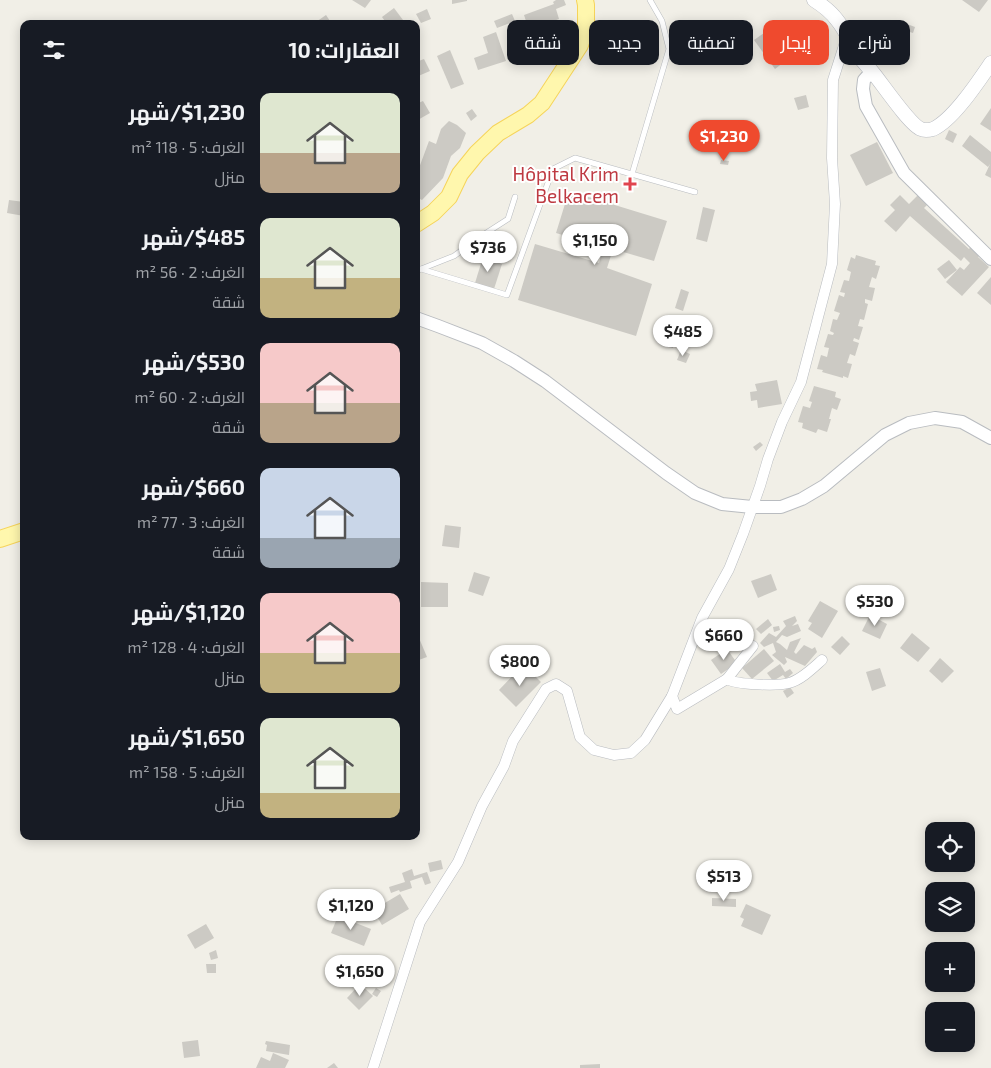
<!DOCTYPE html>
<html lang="ar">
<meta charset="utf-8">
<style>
:root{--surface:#171b24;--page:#20242c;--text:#f1f3f6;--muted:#9ea1a6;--accent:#ef4a2e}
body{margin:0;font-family:"Exo 2",Cairo,sans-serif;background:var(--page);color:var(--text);direction:rtl;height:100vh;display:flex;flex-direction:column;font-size:19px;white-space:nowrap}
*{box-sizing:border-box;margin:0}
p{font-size:16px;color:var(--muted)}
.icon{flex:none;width:28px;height:28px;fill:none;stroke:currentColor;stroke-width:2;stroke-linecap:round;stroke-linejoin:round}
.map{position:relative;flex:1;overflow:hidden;direction:ltr}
.sheet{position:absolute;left:20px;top:20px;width:400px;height:820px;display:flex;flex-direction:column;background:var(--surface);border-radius:10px;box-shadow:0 2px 12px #0003;direction:rtl}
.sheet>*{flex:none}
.top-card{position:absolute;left:435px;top:20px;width:475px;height:45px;direction:rtl;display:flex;gap:10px}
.fabs{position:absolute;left:925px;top:822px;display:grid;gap:10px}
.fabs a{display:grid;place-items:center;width:50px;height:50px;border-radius:10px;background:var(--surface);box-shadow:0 2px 12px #0003;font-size:25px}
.price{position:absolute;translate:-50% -42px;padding:0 11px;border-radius:18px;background:#fff;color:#222;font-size:16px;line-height:32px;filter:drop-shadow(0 1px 2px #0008)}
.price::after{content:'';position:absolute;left:50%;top:30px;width:15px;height:11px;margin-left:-8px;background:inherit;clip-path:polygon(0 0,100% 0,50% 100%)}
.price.on{background:var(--accent);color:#fff}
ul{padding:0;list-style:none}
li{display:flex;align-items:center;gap:15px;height:125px;padding:0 20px}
li span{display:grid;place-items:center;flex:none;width:140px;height:100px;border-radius:10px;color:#555}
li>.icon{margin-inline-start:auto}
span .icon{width:60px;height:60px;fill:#fffc;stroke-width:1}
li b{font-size:21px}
h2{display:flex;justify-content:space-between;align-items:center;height:60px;padding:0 20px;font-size:21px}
.tag{padding:0 18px;border-radius:10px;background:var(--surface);box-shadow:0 2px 12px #0003;font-size:18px;line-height:45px}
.tag.on{background:var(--accent);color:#fff}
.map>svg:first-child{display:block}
</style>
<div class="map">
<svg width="991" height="1068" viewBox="0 0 991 1068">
<rect width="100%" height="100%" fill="#f1efe7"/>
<g fill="#cccac4">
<path d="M 352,0 L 371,0 L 365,8 Z"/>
<path d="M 452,0 L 467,0 L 467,1 L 452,4 Z"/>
<path d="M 556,0 L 564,0 L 566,5 L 556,9 L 559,19 L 529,30 L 524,15 L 554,4 L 553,2 Z"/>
<path d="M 962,0 L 988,0 L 979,12 Z"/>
<path d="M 394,8 L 403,20 L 398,24 L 387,24 L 382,17 Z"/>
<path d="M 427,9 L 431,19 L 421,23 L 416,14 Z"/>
<path d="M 512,14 L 515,21 L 497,28 L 494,21 Z"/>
<path d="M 326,15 L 332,24 L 313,24 Z"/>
<path d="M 521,21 L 533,49 L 521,54 L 509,26 Z"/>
<path d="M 899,21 L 915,27 L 913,33 L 897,28 Z"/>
<path d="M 771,28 L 792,56 L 775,69 L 754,40 Z"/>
<path d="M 496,32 L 506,61 L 478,70 L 474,58 L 488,53 L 483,37 Z"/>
<path d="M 450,50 L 464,84 L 451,89 L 437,56 Z"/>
<path d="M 424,59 L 430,71 L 416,77 L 416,62 Z"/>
<path d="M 806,95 L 809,107 L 798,110 L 794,98 Z"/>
<path d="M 423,101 L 430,113 L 416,121 L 416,104 Z"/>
<path d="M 991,108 L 991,131 L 980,124 Z"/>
<path d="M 472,109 L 477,116 L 471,121 L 466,113 Z"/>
<path d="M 449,121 L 457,125 L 466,133 L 460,148 L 451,156 L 443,178 L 422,200 L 416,197 L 416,170 L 419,168 L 429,141 L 436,144 L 441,129 Z"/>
<path d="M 949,130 L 957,134 L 953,143 L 945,139 Z"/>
<path d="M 970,135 L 991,152 L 991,178 L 985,175 L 990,164 L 988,167 L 962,146 Z"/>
<path d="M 877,142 L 893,173 L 866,186 L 850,155 Z"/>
<path d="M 721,160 L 729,161 L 728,165 L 720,164 Z"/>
<path d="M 569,191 L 667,221 L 654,261 L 613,249 L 607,268 L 652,284 L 636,336 L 518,300 L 535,244 L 599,263 L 603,247 L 556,233 Z"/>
<path d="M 900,195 L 909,204 L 918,195 L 928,204 L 924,208 L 969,249 L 972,245 L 981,254 L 978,257 L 989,267 L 962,296 L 946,282 L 960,267 L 964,270 L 970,263 L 964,257 L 961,261 L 910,216 L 896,232 L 884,221 L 895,210 L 890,205 Z"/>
<path d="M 9,200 L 24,202 L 24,216 L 7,213 Z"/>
<path d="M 703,207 L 715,210 L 707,242 L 696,239 Z"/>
<path d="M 856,255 L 876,261 L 875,265 L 880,266 L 876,279 L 872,277 L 869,287 L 875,288 L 872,301 L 865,299 L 865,303 L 868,304 L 864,320 L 860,319 L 858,326 L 863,327 L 859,340 L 854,338 L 853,341 L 859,343 L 855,356 L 850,354 L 847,363 L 852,364 L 848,378 L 843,376 L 843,378 L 822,372 L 823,370 L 817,369 L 821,355 L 827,357 L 829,348 L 824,347 L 828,334 L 833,335 L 834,333 L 830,331 L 833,319 L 837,320 L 840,313 L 834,311 L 839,295 L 844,297 L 845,293 L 840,292 L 844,280 L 849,281 L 851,272 L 847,270 L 851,257 L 855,259 Z"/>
<path d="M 483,257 L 502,264 L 494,289 L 475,283 Z"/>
<path d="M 949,260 L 957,270 L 945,279 L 937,269 Z"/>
<path d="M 991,277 L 991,305 L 977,293 Z"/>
<path d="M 681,289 L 689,292 L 683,311 L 675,308 Z"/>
<path d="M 667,318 L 681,322 L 673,348 L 664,346 L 668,334 L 663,333 Z"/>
<path d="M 684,323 L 700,329 L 695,340 L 679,334 Z"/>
<path d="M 681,350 L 690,354 L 686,363 L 677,360 Z"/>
<path d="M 777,380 L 782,404 L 758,408 L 757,400 L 751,401 L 750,392 L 757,391 L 755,384 Z"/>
<path d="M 814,386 L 836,392 L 835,397 L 841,399 L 837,410 L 832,408 L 829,419 L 831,419 L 827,432 L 818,429 L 816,433 L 802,428 L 803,423 L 798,422 L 803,406 L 810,408 L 812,402 L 809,401 Z"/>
<path d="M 760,442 L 763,445 L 756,451 L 753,447 Z"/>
<path d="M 445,525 L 461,527 L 459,548 L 442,546 Z"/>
<path d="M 474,572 L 490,577 L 483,596 L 468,591 Z"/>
<path d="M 771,574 L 777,590 L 758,598 L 751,581 Z"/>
<path d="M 421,582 L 448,583 L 448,607 L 421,607 Z"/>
<path d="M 820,601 L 838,611 L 822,638 L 808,629 L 812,623 L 808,621 Z"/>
<path d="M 870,615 L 887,624 L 880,639 L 862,631 Z"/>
<path d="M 795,616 L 797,621 L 792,626 L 798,624 L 801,631 L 787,637 L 782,635 L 776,642 L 780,644 L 787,650 L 790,642 L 801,638 L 794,652 L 796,654 L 804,645 L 812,649 L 815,647 L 817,652 L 805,666 L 785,657 L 787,662 L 784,665 L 772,655 L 776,652 L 773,643 L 764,647 L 760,643 L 769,633 L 776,637 L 786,626 L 783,621 Z"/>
<path d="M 768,619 L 772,625 L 761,634 L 756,629 Z"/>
<path d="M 779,626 L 780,630 L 774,632 L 773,627 Z"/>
<path d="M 912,633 L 930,648 L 918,662 L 900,648 Z"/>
<path d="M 842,636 L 850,644 L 840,655 L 831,647 Z"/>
<path d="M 419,638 L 427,657 L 416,661 L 416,639 Z"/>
<path d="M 727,649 L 737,663 L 721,674 L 711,660 Z"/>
<path d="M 764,649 L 774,661 L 752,679 L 742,668 Z"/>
<path d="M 940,658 L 954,671 L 942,683 L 929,671 Z"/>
<path d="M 780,664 L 785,672 L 790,669 L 793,673 L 786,679 L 783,675 L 773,681 L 767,673 Z"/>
<path d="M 880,668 L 886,686 L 872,691 L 866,672 Z"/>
<path d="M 528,669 L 541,682 L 516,707 L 499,690 L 518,670 L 523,675 Z"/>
<path d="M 790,687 L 794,693 L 787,698 L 783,691 Z"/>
<path d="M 441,860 L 443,869 L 430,872 L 428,863 Z"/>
<path d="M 412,869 L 414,876 L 427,872 L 431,883 L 425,885 L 422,877 L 410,881 L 412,888 L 400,892 L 399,890 L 391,893 L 389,887 L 405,882 L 402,873 Z"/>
<path d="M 400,894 L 409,909 L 382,925 L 373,910 Z"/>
<path d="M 712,898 L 736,899 L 736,907 L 712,906 Z"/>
<path d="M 328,902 L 336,907 L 332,914 L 324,909 Z"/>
<path d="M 746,904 L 771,915 L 762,935 L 741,926 L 744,919 L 740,917 Z"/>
<path d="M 341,905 L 350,907 L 348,914 L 338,911 Z"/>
<path d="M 338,916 L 371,929 L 364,946 L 331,933 Z"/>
<path d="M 206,924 L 214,938 L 195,949 L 187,935 Z"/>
<path d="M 216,950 L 218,958 L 211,960 L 209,953 Z"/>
<path d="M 206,964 L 216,964 L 216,973 L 207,973 Z"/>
<path d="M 360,984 L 373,996 L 359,1010 L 347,998 Z"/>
<path d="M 376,988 L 381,991 L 377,997 L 372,994 Z"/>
<path d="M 198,1040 L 200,1056 L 184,1058 L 182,1042 Z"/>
<path d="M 266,1041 L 290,1045 L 289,1055 L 266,1051 L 267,1045 L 265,1044 Z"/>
<path d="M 273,1053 L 289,1060 L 285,1068 L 256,1068 L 261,1057 L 270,1061 Z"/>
<path d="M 334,1063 L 338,1068 L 327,1068 Z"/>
<path d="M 600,1064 L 600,1068 L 580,1068 L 580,1065 Z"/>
</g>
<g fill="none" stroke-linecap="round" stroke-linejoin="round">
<defs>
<g id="service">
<path d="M 632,174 L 669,49 L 662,21 L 650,0"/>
<path d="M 421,269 L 507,295 L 553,169 L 575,158 L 695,192"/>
<path d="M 416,271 L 454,256 L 483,235 L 508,219 L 515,197"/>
</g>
<g id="minor">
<path d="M 727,679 L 753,646"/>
<path d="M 672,696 L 677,709 L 727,679 C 736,685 778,686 789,683 C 801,680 813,668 822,660"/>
<path d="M 373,1068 L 420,922 L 458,862 L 482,806 L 504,766 L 513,741 L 546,689 L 556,684 L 567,691 L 580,737 L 594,750 L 614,755 L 631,753 L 645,740 L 672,696 L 702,618 L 729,569 L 743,534 L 760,486 L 768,459 L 782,422 L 801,382 L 832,264 L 835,204 L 832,158 L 833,80 L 847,36"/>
</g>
<g id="tertiary">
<path d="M 872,71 L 864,80 L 863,89 L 866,106 L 904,173 L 991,259"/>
<path d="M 416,318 L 438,326 L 482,343 L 514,361 L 545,381 L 666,473 L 695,493 L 722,504 L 752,507 L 781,507 L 802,499 L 824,486 L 885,435 L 909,423 L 935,418 L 962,422 L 991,438"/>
</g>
<path id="secondary" d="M 814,0 C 822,5 831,12 837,20 C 847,32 852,47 861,59 C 865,64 870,69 874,74 C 883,85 910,125 921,129 C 925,131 929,130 933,129 C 953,120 978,82 991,63"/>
<g id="primary">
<path d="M 416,224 L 433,213 L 449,197 L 460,174 L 477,153 L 498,133 L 528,115 L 542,103 L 580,45 L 586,27 L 586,5 L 585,0"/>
<path d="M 0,539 L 24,531"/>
</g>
</defs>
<use href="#service" stroke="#b9bcc0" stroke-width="6"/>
<use href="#minor" stroke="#b9bcc0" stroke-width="11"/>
<use href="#tertiary" stroke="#b9bcc0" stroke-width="14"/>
<use href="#secondary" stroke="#babdc3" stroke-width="15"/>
<use href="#primary" stroke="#f6d45a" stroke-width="18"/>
<use href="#service" stroke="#fff" stroke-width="5"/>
<use href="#minor" stroke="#fff" stroke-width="10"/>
<use href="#tertiary" stroke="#fff" stroke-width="12"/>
<use href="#secondary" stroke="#fff" stroke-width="14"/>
<use href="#primary" stroke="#fff7ad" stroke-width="16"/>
</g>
<path fill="#e0444e" stroke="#fff" stroke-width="2" d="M627.5 176.5h5v5h5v5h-5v5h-5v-5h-5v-5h5z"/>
<g text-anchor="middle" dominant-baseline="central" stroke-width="4" stroke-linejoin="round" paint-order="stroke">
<g font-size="19" fill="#be3a42" stroke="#fff" text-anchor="end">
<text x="619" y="173">Hôpital Krim<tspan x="619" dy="22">Belkacem</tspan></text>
</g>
</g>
</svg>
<div class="fabs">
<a><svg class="icon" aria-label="locate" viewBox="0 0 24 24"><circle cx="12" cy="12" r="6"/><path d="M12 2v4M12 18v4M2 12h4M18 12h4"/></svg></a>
<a><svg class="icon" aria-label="layers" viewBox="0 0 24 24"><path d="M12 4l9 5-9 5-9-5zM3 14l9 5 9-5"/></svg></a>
<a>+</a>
<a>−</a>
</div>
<b class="price on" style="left:724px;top:162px">$1,230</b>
<b class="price" style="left:595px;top:266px">$1,150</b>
<b class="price" style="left:488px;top:273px">$736</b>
<b class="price" style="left:683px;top:357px">$485</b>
<b class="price" style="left:875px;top:627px">$530</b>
<b class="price" style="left:724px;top:661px">$660</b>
<b class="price" style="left:520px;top:687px">$800</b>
<b class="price" style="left:724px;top:902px">$513</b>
<b class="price" style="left:351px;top:931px">$1,120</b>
<b class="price" style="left:360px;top:997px">$1,650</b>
<div class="top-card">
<a class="tag">شراء</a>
<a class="tag on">إيجار</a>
<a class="tag">تصفية</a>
<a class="tag">جديد</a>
<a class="tag">شقة</a>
</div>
<section class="sheet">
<h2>العقارات: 10<svg class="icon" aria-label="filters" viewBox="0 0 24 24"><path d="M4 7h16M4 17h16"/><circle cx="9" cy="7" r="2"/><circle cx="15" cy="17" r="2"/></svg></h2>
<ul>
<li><span style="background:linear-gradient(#dfe7d0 60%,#b9a48a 0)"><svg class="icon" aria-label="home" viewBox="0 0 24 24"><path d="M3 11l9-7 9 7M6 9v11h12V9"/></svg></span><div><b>$1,230/شهر</b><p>الغرف: 5 · 118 m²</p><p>منزل</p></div></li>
<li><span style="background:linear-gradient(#dfe7d0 60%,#c2b280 0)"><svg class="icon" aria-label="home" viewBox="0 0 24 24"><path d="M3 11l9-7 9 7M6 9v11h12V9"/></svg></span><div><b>$485/شهر</b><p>الغرف: 2 · 56 m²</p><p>شقة</p></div></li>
<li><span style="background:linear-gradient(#f6c9c9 60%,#b9a48a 0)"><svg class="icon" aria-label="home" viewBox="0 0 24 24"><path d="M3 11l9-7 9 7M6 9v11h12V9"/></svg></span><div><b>$530/شهر</b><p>الغرف: 2 · 60 m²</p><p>شقة</p></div></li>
<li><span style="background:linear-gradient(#c9d6e8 70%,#9aa5b1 0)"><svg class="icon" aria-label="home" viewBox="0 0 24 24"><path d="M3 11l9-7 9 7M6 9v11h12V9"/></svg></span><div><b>$660/شهر</b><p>الغرف: 3 · 77 m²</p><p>شقة</p></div></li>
<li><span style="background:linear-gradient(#f6c9c9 60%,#c2b280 0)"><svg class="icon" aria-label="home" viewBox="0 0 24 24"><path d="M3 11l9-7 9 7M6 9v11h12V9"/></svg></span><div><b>$1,120/شهر</b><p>الغرف: 4 · 128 m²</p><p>منزل</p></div></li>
<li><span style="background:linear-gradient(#dfe7d0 75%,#c2b280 0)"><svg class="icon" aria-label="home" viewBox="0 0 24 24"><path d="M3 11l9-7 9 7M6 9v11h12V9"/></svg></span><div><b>$1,650/شهر</b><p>الغرف: 5 · 158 m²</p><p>منزل</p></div></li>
</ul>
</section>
</div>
